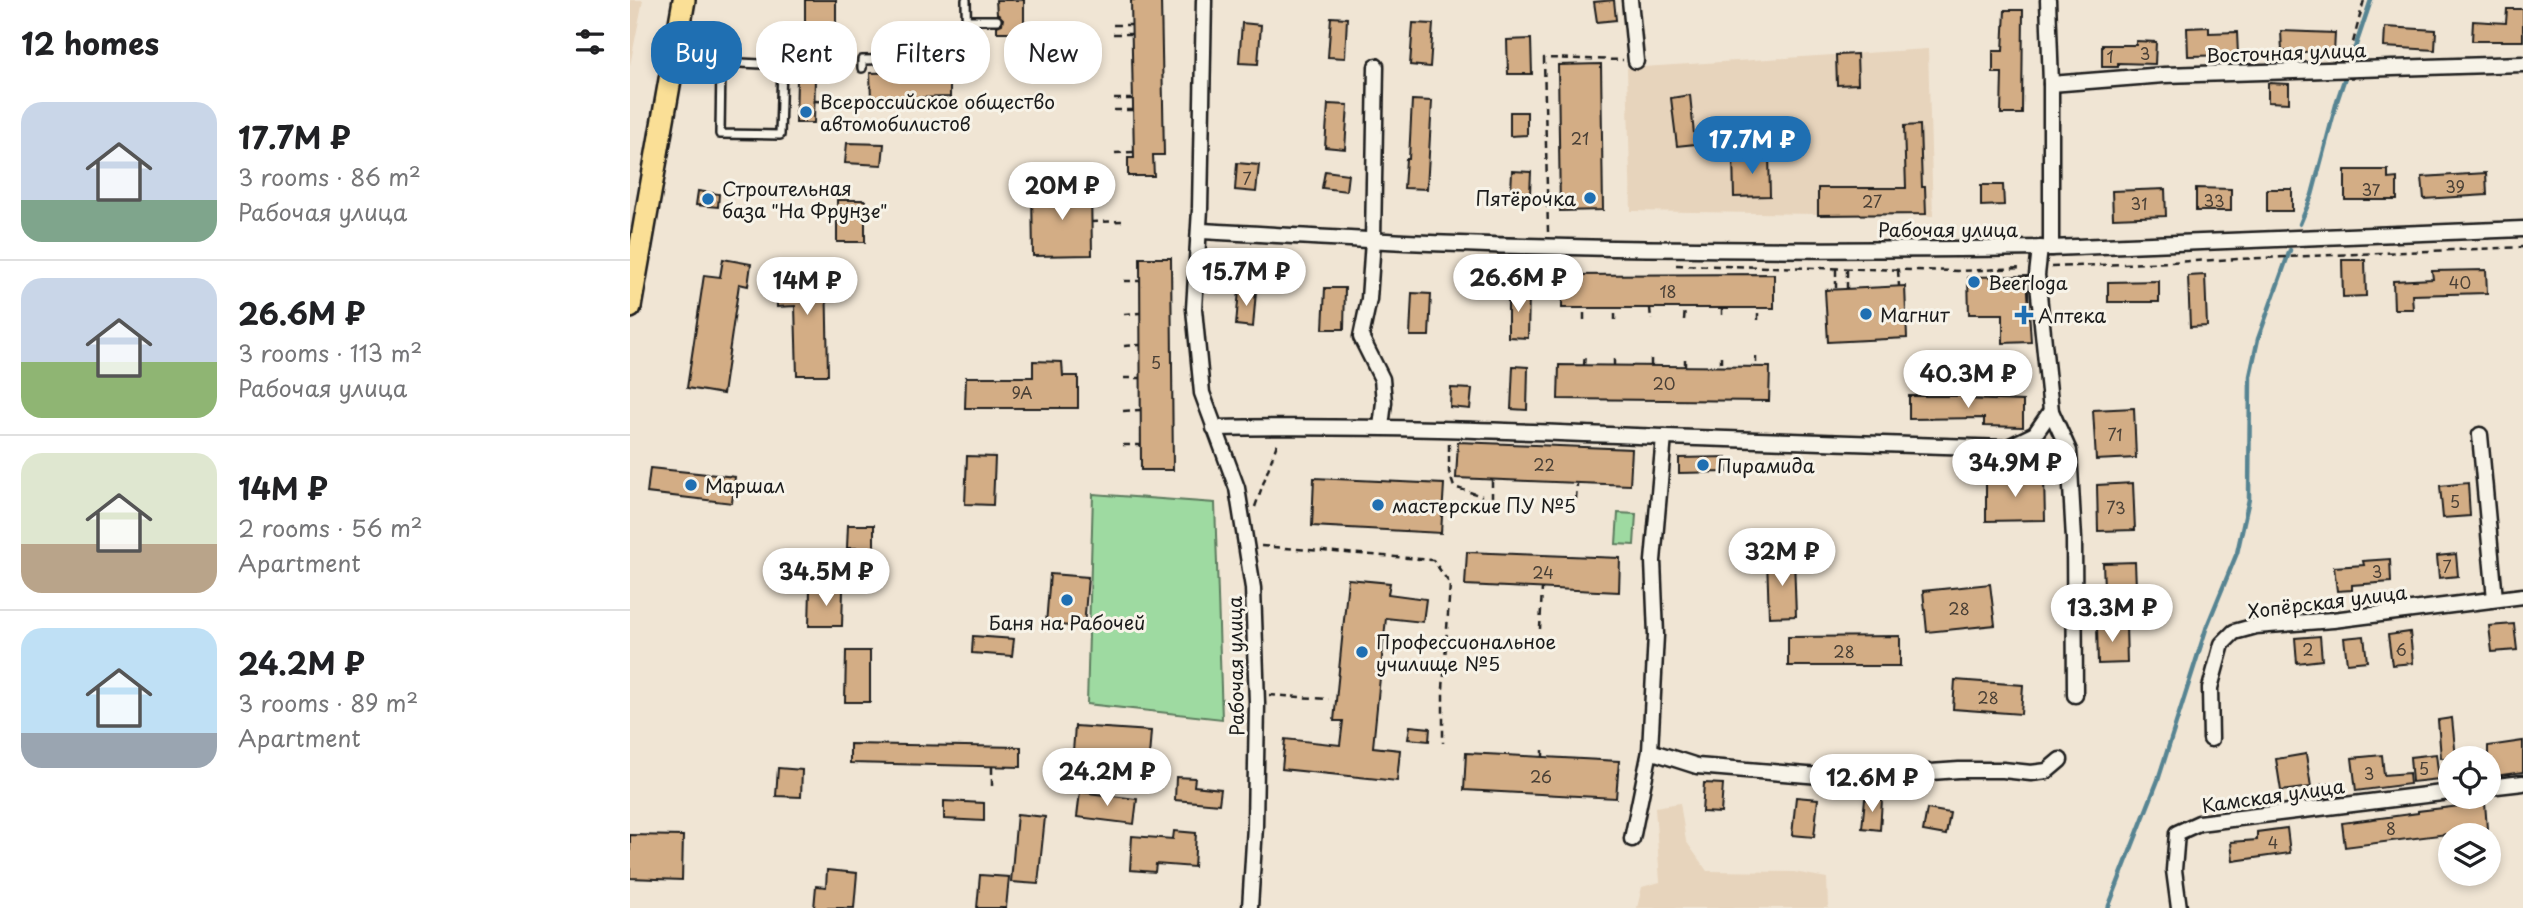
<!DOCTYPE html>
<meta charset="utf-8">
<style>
:root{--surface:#fff;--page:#f2f2f2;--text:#202124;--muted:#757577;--line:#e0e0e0;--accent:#1f6fb2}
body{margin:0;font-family:"Playpen Sans",sans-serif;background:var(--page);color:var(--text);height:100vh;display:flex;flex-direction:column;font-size:26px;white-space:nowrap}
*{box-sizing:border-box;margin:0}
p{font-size:23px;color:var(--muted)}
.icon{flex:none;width:38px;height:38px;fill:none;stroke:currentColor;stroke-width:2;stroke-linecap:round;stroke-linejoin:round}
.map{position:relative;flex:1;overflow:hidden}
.details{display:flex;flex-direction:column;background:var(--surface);width:630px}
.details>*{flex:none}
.top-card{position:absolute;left:21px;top:21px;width:665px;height:63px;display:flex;gap:14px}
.fabs{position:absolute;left:1808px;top:746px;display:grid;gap:14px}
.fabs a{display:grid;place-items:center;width:63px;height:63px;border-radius:50%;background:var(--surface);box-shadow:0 4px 10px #0003;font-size:35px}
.price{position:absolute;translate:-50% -60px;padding:0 16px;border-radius:24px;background:#fff;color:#222;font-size:23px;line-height:46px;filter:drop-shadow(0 2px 4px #0008)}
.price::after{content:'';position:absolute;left:50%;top:42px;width:21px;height:16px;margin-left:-10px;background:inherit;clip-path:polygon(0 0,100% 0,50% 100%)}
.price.active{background:var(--accent);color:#fff}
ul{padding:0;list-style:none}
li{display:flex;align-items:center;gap:21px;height:175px;padding:0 21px}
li+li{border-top:2px solid var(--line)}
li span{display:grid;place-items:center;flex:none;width:196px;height:140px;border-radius:21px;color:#555}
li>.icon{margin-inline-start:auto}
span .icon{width:84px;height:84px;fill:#fffc;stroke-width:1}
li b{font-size:30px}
h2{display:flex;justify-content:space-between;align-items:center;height:84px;padding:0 21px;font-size:30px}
.chip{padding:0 24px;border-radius:28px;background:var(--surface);box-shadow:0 4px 10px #0003;font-size:24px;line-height:63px}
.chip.active{background:var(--accent);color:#fff}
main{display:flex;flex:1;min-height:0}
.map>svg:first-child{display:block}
</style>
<main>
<section class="details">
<h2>12 homes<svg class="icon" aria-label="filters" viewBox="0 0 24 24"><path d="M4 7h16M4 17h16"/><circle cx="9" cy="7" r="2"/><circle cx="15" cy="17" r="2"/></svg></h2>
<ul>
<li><span style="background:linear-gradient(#c9d6e8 70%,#7fa58c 0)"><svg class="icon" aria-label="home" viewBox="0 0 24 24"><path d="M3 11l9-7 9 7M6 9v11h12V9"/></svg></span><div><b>17.7M ₽</b><p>3 rooms · 86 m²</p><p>Рабочая улица</p></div></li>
<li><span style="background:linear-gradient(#c9d6e8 60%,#8fb573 0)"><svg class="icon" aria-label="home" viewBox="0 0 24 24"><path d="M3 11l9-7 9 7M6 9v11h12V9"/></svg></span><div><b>26.6M ₽</b><p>3 rooms · 113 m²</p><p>Рабочая улица</p></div></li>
<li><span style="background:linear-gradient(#dfe7d0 65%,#b9a48a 0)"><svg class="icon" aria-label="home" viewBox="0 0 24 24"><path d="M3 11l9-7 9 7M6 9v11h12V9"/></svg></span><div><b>14M ₽</b><p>2 rooms · 56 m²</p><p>Apartment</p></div></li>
<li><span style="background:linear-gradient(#bfe0f5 75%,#9aa5b1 0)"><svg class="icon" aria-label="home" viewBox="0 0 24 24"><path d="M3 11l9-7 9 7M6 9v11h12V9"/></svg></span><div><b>24.2M ₽</b><p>3 rooms · 89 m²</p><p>Apartment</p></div></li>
</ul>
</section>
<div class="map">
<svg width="1893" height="908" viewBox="0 0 1893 908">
<rect width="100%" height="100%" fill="#f0e5d4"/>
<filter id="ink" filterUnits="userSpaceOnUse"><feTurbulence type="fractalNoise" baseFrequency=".0143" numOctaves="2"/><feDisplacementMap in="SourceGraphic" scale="14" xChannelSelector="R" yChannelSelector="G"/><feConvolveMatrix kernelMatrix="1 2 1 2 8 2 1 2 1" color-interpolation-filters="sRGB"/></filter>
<g filter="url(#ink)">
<g fill="#e7d4bc">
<path d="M 0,0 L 13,0 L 0,65 Z"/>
<path d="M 1298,49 L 1303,216 L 1001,211 L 997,68 Z"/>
<path d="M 1050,803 L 1056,841 L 1077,871 L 1164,872 L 1197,878 L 1198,908 L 1007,908 L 1012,887 L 1030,882 L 1025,807 Z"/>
</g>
<g fill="#9edaa1" stroke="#5d7b5e" stroke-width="2">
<path d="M 463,494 L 585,503 L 592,719 L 457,704 Z"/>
<path d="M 988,513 L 1006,514 L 1004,545 L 986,544 Z"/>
</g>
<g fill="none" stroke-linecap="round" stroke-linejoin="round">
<g stroke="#578492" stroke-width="4.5">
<path d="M 1670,224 L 1682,195 L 1707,101 L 1741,0"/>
<path d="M 1478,908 L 1528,780 L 1577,626 L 1607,553 L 1619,499 L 1620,376 L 1628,339 L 1660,250"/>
</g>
</g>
<g fill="#d3ad85" stroke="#1c1c1c" stroke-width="2">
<rect x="175" y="0" width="31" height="72"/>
<path d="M 366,0 L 394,0 L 394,32 L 367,32 L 367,26 L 372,24 L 373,19 L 367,14 Z"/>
<path d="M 501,0 L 531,0 L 534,155 L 523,155 L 524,176 L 498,176 L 498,158 L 504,158 Z"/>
<path d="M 984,0 L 986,20 L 967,22 L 964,2 Z"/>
<path d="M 1877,9 L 1893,9 L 1893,41 L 1842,41 L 1843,21 L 1876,23 Z"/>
<path d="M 1375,10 L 1393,10 L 1392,114 L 1371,114 L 1372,73 L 1363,73 L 1363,51 L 1373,51 Z"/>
<path d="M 701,17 L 717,18 L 715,58 L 698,57 Z"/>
<path d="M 612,23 L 631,25 L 628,64 L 609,63 Z"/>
<path d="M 783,23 L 803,24 L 800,67 L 780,65 Z"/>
<path d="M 1579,27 L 1579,33 L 1607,32 L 1608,55 L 1558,56 L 1557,28 Z"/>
<path d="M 1755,27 L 1806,30 L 1805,50 L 1754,47 Z"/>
<path d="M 1651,31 L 1705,33 L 1704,53 L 1652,51 Z"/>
<path d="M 901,39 L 902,74 L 878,74 L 877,40 Z"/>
<path d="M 1506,41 L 1526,42 L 1525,64 L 1488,63 L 1488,67 L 1472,67 L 1472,45 L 1506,45 Z"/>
<path d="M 1227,54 L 1228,84 L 1207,85 L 1206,55 Z"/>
<path d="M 971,64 L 973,210 L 930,211 L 928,65 Z"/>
<path d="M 320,71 L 320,97 L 241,99 L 240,73 Z"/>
<path d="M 167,78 L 185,78 L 184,123 L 166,123 Z"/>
<path d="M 1638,83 L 1659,84 L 1659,103 L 1638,102 Z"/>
<path d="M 1060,95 L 1065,144 L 1047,146 L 1041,98 Z"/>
<path d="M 782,100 L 802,101 L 797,189 L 774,188 L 776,159 L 779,159 Z"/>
<path d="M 698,104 L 718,105 L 715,149 L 695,147 Z"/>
<path d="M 880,112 L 897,112 L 897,135 L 880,136 Z"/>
<path d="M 1290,125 L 1292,187 L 1295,187 L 1296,214 L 1188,215 L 1188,188 L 1276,188 L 1274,126 Z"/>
<path d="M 217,143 L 254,144 L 252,165 L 215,163 Z"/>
<path d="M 1139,155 L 1140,196 L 1104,197 L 1103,156 Z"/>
<path d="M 607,163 L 629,165 L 626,192 L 605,190 Z"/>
<path d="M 1715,170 L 1758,170 L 1758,179 L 1767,178 L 1767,200 L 1715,200 Z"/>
<path d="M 695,171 L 718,174 L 716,191 L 692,188 Z"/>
<path d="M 882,171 L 901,172 L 900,193 L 881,192 Z"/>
<path d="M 1856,173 L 1857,195 L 1794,199 L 1792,177 Z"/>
<path d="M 1351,185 L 1373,185 L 1374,205 L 1351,206 Z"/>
<path d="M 461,188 L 462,255 L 403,256 L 402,189 Z"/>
<path d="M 1566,188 L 1601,189 L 1601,211 L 1566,211 Z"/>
<path d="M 1535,189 L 1536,216 L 1483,218 L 1482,191 Z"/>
<rect x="1637" y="189" width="25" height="22"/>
<path d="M 68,191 L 89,194 L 88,207 L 66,205 Z"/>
<rect x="207" y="200" width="28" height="42"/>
<path d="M 510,258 L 541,258 L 543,470 L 511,470 Z"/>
<path d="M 93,259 L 121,264 L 118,286 L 109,284 L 93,394 L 57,388 L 74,275 L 90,277 Z"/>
<path d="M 1712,260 L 1735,260 L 1736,296 L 1713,297 Z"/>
<path d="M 1856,270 L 1857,293 L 1782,295 L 1783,309 L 1764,309 L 1763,281 L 1803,279 L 1802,271 Z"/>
<path d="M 196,271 L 198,375 L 167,375 L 165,306 L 147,307 L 146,272 Z"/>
<path d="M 1144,274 L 1144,308 L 932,308 L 932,275 Z"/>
<path d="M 1575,275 L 1577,326 L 1560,327 L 1558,276 Z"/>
<path d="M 1397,276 L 1401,342 L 1373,343 L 1373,314 L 1339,314 L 1338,277 Z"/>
<path d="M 1529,281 L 1529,302 L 1478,302 L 1478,282 Z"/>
<path d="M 1275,286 L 1277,338 L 1198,342 L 1195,290 Z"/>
<path d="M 695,288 L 715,288 L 714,329 L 693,329 Z"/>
<path d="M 609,290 L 626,291 L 623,327 L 606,325 Z"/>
<path d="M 878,291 L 899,292 L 898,338 L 878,337 Z"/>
<path d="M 782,293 L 801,294 L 799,336 L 780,336 Z"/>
<path d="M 403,361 L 432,362 L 433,376 L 448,376 L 448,408 L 335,408 L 336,377 L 403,377 Z"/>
<path d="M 929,365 L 1140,367 L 1139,401 L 928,399 Z"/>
<path d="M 883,366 L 898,367 L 897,410 L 881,409 Z"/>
<path d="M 821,388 L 842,389 L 840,409 L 820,407 Z"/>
<path d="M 1279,396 L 1332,396 L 1332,399 L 1393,401 L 1393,427 L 1354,426 L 1354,418 L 1279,419 Z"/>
<path d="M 1504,408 L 1506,458 L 1466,460 L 1463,410 Z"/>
<path d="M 828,442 L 1002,449 L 1000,485 L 826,478 Z"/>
<path d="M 337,456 L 365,457 L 363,505 L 335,504 Z"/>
<path d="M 1097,457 L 1097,472 L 1049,473 L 1049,458 Z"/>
<path d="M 20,468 L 105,477 L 102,503 L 17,493 Z"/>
<path d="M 1414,477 L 1415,520 L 1356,521 L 1356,478 Z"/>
<path d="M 684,478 L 814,484 L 811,533 L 682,526 Z"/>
<path d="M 1503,483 L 1505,530 L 1468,531 L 1467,485 Z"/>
<path d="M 1838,483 L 1840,516 L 1813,518 L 1810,486 Z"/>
<path d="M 218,525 L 244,525 L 244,548 L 217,548 Z"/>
<path d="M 837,552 L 990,558 L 989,592 L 835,585 Z"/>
<path d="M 1826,554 L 1828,576 L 1809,578 L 1807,556 Z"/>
<path d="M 1164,558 L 1166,616 L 1139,617 L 1137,559 Z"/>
<path d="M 1760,559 L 1761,582 L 1722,585 L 1722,590 L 1707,591 L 1704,567 L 1734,565 L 1733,561 Z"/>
<path d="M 1505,562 L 1506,587 L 1474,588 L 1473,563 Z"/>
<path d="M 420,574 L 458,577 L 454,627 L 416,624 Z"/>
<path d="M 718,579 L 760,583 L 758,594 L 796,599 L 793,622 L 756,618 L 743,747 L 770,750 L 767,781 L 652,769 L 655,739 L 710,745 L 713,721 L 704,721 Z"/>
<path d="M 1360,584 L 1365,625 L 1297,632 L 1293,591 Z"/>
<path d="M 180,589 L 213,590 L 212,626 L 179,626 Z"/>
<path d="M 1884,624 L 1887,650 L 1862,652 L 1859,626 Z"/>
<path d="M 1496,625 L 1497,663 L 1468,664 L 1467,626 Z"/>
<path d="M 1780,632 L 1783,663 L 1762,665 L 1758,635 Z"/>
<path d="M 343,636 L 384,639 L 382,656 L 342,653 Z"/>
<path d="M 1270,636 L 1270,666 L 1158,666 L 1158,637 Z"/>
<path d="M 1690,636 L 1692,660 L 1667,663 L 1665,638 Z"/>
<path d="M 1734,636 L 1737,661 L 1717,663 L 1714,638 Z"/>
<path d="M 216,651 L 240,651 L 240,702 L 215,702 Z"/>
<path d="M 1325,680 L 1393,685 L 1391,714 L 1323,709 Z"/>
<path d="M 1822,718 L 1826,758 L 1811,758 L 1808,720 Z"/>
<path d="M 445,726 L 521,731 L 518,770 L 442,764 Z"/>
<path d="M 780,726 L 800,728 L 799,741 L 778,739 Z"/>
<path d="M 1893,741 L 1893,772 L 1858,777 L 1858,746 Z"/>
<path d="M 220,744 L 391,747 L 391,767 L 220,763 Z"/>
<path d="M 836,753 L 989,761 L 986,798 L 834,790 Z"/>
<path d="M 1676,754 L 1681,787 L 1651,791 L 1646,759 Z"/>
<path d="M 1806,754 L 1809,779 L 1782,782 L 1780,757 Z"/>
<path d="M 1752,755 L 1754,775 L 1779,773 L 1780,784 L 1726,791 L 1722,758 Z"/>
<path d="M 148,768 L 172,770 L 171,797 L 146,796 Z"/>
<path d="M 546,777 L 565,778 L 564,786 L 591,789 L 589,804 L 545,800 Z"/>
<path d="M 1074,783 L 1093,784 L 1091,813 L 1072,812 Z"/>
<path d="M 1709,783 L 1711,796 L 1691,798 L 1690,785 Z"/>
<path d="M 450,792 L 507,799 L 504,824 L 447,817 Z"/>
<path d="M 1166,797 L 1188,799 L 1184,837 L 1162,835 Z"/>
<path d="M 1235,799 L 1252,800 L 1250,830 L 1232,828 Z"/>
<path d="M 314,801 L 354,803 L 354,821 L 314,819 Z"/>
<path d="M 1855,803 L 1857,829 L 1715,847 L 1712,823 L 1788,813 L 1788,811 Z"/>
<path d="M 1297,809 L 1320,813 L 1316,835 L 1293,831 Z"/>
<path d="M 387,814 L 415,817 L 408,884 L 381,882 Z"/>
<path d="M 1657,828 L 1660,853 L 1603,861 L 1601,842 L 1627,840 L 1627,832 Z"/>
<path d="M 544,831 L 566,833 L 564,867 L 526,864 L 525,872 L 500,870 L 502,836 L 543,839 Z"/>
<path d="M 0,835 L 53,836 L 52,880 L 0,878 Z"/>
<path d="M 197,870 L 227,873 L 224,908 L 184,908 L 186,886 L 196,887 Z"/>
<path d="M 350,875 L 379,877 L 376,908 L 347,908 Z"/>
</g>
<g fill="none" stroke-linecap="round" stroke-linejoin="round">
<defs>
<g id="lane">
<path d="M 337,20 L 367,20"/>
<path d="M 47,60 L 152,65 L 150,135 L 90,134 L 91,64"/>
<path d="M 232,68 L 232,60 L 337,58 L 336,0"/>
</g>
<g id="street">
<path d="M 574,0 L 570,209 L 564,309 L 572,393 L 607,488 L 623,588 L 627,703 L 625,826 L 620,908"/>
<path d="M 1000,0 L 1006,61"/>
<path d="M 1418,0 L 1421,84 L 1421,248"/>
<path d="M 746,66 L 743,240 L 739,299 L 731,337 L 752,379 L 754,402 L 751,427"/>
<path d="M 1421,84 L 1534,75 L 1893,64"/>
<path d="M 569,231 C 638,234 707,239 775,242 C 990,251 1206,251 1421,248 L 1893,229"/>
<path d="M 1410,248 L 1407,275 L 1421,411 L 1439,451 L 1444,539 L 1445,695"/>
<path d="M 584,428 C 735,425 885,431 1036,437 C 1149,441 1263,444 1376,448 L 1405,434 L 1421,411"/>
<path d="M 1850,435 L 1865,599"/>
<path d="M 1581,739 L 1580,688 L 1592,644 L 1604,632 L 1626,626 L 1703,620 L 1893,596"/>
<path d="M 1020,751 L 1067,766 L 1215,778 L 1329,770 L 1373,770 L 1401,773 L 1417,771 L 1430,760"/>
<path d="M 1858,787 L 1893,783"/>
<path d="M 1002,839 L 1020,751 L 1026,635 L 1023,561 L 1034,437"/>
<path d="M 1549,908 L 1544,870 L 1547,833 L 1569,823 L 1820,792"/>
</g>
<path id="primary" d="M 0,307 L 54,0"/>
</defs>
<use href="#lane" stroke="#1c1c1c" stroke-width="12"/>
<use href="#street" stroke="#1c1c1c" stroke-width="19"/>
<use href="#primary" stroke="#1c1c1c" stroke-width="26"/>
<g stroke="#1c1c1c" stroke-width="2.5" stroke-dasharray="7 5" stroke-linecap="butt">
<path d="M 483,25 L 502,25"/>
<path d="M 483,34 L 502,34"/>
<path d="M 1720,54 L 1734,0"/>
<path d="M 484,99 L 503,99"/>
<path d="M 185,101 L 199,102"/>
<path d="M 484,110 L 503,110"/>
<path d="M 485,153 L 504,152"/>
<path d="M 461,222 L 494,221"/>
<path d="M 918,232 L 914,58 L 993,60"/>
<path d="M 1046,265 L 1330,271 L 1393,268"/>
<path d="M 1421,267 L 1893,247"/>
<path d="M 1206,269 L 1206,289"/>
<path d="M 1268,270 L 1269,286"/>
<path d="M 494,281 L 510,281"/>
<path d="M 1217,289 L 1217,270"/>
<path d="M 1020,308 L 1021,320"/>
<path d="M 1092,308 L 1092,320"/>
<path d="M 494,314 L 510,313"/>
<path d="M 954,320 L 954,308"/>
<path d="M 985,320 L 985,308"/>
<path d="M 1054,320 L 1055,308"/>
<path d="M 1128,320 L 1128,308"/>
<path d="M 494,346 L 510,345"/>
<path d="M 1091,356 L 1091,367"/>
<path d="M 1126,356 L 1126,367"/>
<path d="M 954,365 L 955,355"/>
<path d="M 984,366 L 984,355"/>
<path d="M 1021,366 L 1021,355"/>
<path d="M 1055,366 L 1055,355"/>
<path d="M 494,378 L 510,378"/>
<path d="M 493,411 L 511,410"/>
<path d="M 819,444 L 819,472 L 824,487 L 852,496"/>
<path d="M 493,445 L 511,445"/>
<path d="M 862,480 L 862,497"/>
<path d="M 946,499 L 947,484"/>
<path d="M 625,507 L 648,441"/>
<path d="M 631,546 L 803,560 L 820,584 L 813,689 L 813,743"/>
<path d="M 910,629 L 912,588"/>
<path d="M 639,695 L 699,699"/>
<path d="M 913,757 L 913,747"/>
<path d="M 362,786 L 362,766"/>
</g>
<use href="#lane" stroke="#f7f3e8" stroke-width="7"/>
<use href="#street" stroke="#f7f3e8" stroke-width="14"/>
<use href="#primary" stroke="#fadf96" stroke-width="21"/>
</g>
</g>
<g fill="#1f6fb2" stroke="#f7f3e8" stroke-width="2.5">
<circle cx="176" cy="112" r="7"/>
<circle cx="960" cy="198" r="7"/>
<circle cx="78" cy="199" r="7"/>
<circle cx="1344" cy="282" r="7"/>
<circle cx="1236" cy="314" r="7"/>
<path d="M1390.5 304.5h7v7h7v7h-7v7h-7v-7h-7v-7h7z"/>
<circle cx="1073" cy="465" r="7"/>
<circle cx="61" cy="485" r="7"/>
<circle cx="748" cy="505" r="7"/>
<circle cx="437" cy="600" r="7"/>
<circle cx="732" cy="652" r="7"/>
</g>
<g text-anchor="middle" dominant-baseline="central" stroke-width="6" stroke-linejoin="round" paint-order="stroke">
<g font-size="16" fill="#4a4036">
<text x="1515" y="53">3</text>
<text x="1480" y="56">1</text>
<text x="950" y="138">21</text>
<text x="617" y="178">7</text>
<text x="1825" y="186">39</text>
<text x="1741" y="189">37</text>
<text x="1584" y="200">33</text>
<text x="1242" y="201">27</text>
<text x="1509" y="203">31</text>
<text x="1830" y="282">40</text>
<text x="1038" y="291">18</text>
<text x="526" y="362">5</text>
<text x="1034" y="383">20</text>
<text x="392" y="392">9А</text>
<text x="1485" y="434">71</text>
<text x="914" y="464">22</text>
<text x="1825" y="501">5</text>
<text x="1486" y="507">73</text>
<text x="1817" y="566">7</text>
<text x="1747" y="571">3</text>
<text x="913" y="572">24</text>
<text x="1329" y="608">28</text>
<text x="1678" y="649">2</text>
<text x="1771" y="649">6</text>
<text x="1214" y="651">28</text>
<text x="1358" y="697">28</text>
<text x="1794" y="768">5</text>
<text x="1739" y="773">3</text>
<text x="911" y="776">26</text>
<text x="1761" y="828">8</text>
<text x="1643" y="842">4</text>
</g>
<g font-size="19" fill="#1c1c1c" stroke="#f7f3e8">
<text transform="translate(1656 52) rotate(-2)">Восточная улица</text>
<text x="1318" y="229">Рабочая улица</text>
<text transform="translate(1697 601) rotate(-7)">Хопёрская улица</text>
<text transform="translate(605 666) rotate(-91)">Рабочая улица</text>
<text transform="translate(1643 795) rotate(-8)">Камская улица</text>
</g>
<g font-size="19" fill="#1c1c1c" stroke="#f7f3e8" text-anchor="start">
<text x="190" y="101">Всероссийское общество<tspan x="190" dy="22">автомобилистов</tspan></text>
<text x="92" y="188">Строительная<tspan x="92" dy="22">база "На Фрунзе"</tspan></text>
<text x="946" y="198" text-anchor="end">Пятёрочка</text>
<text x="1358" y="282">Beerloga</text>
<text x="1250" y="314">Магнит</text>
<text x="1408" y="315">Аптека</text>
<text x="1087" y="465">Пирамида</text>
<text x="75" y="485">Маршал</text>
<text x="762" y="505">мастерские ПУ №5</text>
<text x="437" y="622" text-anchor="middle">Баня на Рабочей</text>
<text x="746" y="641">Профессиональное<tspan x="746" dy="22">училище №5</tspan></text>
</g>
</g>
</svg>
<div class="fabs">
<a><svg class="icon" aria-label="locate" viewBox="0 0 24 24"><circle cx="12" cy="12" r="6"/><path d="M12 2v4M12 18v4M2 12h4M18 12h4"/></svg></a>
<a><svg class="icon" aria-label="layers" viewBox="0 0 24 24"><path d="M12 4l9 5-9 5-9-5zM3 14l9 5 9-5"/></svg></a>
</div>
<b class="price active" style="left:1122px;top:176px">17.7M ₽</b>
<b class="price" style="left:432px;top:222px">20M ₽</b>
<b class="price" style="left:616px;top:308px">15.7M ₽</b>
<b class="price" style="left:888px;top:314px">26.6M ₽</b>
<b class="price" style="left:177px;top:317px">14M ₽</b>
<b class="price" style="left:1338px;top:410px">40.3M ₽</b>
<b class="price" style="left:1385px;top:499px">34.9M ₽</b>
<b class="price" style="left:1152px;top:588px">32M ₽</b>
<b class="price" style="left:196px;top:608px">34.5M ₽</b>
<b class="price" style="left:1482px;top:644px">13.3M ₽</b>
<b class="price" style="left:477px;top:808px">24.2M ₽</b>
<b class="price" style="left:1242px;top:814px">12.6M ₽</b>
<div class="top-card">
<a class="chip active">Buy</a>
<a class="chip">Rent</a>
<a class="chip">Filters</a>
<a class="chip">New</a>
</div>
</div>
</main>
